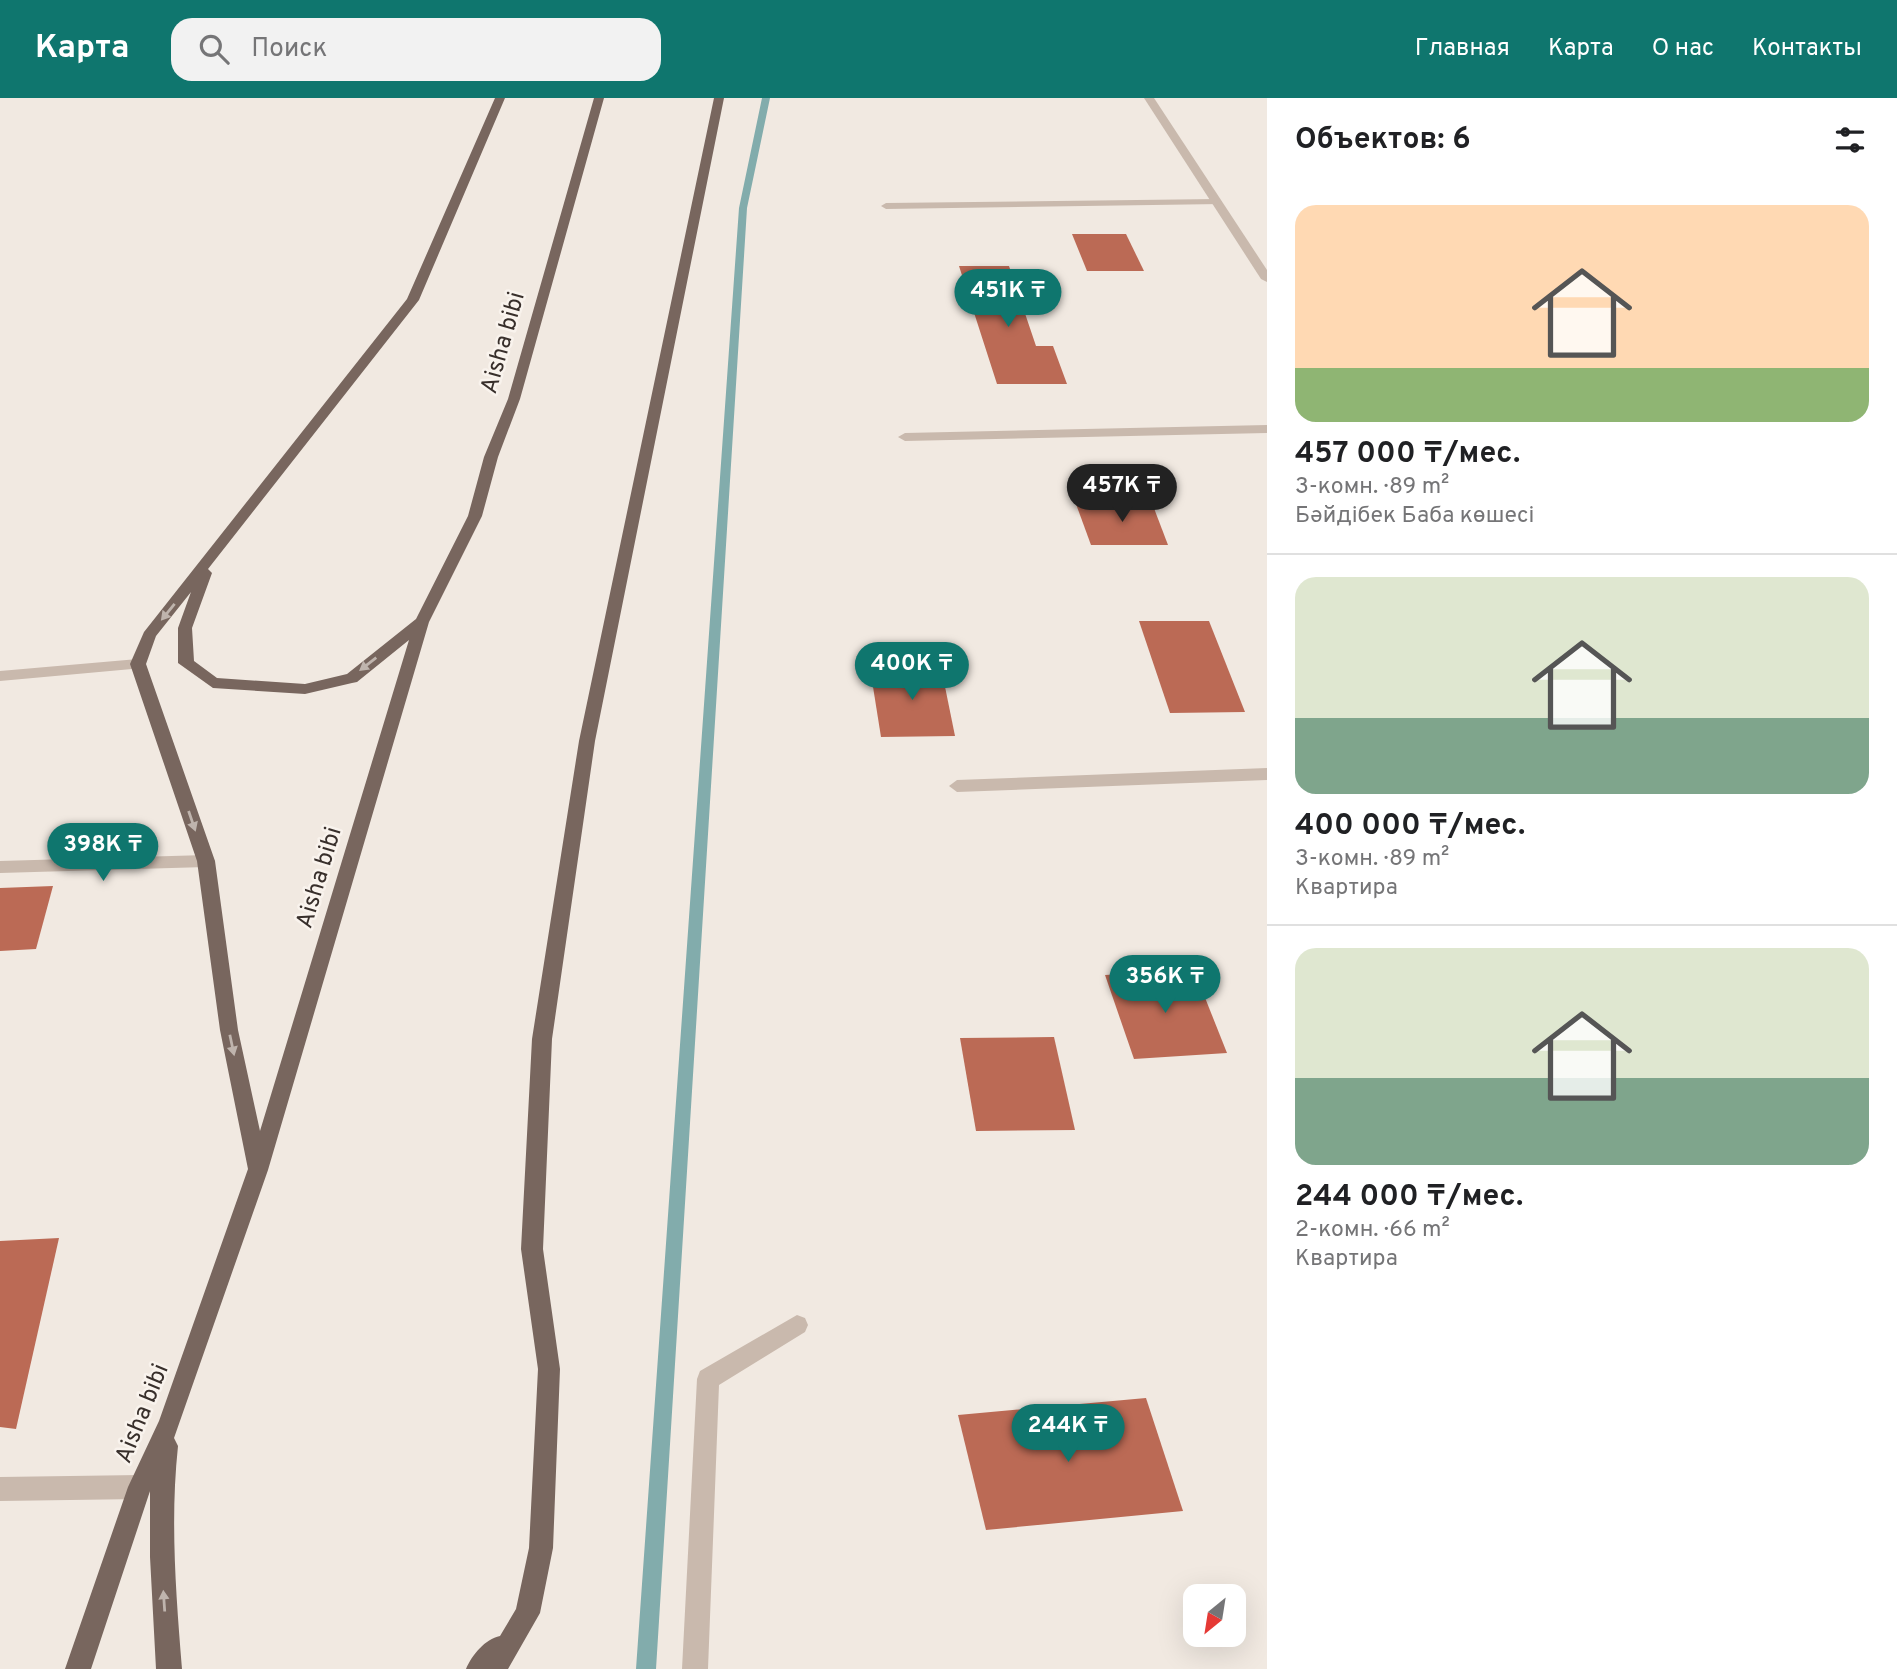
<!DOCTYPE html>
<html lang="ru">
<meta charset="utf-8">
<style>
:root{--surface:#fff;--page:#f2f2f2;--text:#202124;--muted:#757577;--line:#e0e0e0;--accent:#0f766e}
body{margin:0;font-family:Overpass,sans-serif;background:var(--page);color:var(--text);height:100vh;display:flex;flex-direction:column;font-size:26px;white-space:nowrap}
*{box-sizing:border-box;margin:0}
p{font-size:23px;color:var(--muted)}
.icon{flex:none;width:38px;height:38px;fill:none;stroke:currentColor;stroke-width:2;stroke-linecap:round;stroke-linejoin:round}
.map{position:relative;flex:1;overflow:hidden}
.sheet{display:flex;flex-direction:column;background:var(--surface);width:630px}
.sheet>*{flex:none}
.needle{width:46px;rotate:210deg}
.tools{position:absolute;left:1183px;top:1486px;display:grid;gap:14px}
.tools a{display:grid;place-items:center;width:63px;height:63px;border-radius:14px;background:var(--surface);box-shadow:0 7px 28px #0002;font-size:35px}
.price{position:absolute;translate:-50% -60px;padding:0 16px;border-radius:24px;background:var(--accent);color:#fff;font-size:23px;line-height:46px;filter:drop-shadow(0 2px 4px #0008)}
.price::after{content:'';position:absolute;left:50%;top:42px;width:21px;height:16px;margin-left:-10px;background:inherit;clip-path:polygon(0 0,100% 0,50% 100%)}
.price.on{background:#222;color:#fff}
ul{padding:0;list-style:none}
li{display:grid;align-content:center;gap:14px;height:371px;padding:0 28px}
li+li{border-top:2px solid var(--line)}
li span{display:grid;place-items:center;height:217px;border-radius:21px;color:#555}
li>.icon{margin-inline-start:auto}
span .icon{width:126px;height:126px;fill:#fffc;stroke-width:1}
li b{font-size:30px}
h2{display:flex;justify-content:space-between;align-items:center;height:84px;padding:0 28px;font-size:30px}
header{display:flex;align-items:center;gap:42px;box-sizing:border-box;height:98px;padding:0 35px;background:var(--accent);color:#fff}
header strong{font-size:33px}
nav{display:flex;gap:38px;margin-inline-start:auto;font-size:24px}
.search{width:490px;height:63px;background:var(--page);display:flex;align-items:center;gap:18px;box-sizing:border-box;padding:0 24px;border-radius:21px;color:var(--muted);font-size:26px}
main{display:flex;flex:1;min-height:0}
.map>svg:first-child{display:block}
</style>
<header>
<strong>Карта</strong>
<div class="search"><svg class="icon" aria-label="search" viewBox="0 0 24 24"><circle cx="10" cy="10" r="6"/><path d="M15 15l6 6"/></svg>Поиск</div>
<nav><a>Главная</a><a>Карта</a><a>О нас</a><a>Контакты</a></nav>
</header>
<main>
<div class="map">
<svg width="1267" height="1571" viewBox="0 0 1267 1571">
<rect width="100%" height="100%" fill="#f1e9e1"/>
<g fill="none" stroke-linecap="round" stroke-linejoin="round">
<path fill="#82acac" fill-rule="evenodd" d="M 762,0 L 770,0 L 747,110 L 656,1571 L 636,1571 L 739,110 Z"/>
</g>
<g fill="#bb6a55">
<path d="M 1072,136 L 1126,136 L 1144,173 L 1087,173 Z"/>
<path d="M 959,168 L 1009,168 L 1036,248 L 1053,248 L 1067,286 L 997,286 Z"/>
<path d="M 1152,405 L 1168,447 L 1091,447 L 1076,406 Z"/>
<path d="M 1139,523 L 1209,523 L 1245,614 L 1170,615 Z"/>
<path d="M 941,569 L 955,638 L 881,639 L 870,570 Z"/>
<path d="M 53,788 L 36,851 L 0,853 L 0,790 Z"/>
<path d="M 1194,872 L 1227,955 L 1134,961 L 1105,877 Z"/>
<path d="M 1054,939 L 1075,1032 L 976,1033 L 960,940 Z"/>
<path d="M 59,1140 L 16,1331 L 0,1329 L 0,1143 Z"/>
<path d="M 1146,1300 L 1183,1413 L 986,1432 L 958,1317 Z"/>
</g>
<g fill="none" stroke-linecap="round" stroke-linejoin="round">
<g fill="#c9b9ad" fill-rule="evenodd">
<path d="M 1217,101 L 1222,104 L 1221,106 L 886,111 L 881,108 L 886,105 Z"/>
<path d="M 1267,327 L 1267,335 L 905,343 L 898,339 L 905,335 Z"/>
<path d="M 138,561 L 146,566 L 143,570 L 0,583 L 0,573 Z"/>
<path d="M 1267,670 L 1267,682 L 957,694 L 949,688 L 957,682 Z"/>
<path d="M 797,1217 L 805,1220 L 808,1227 L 805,1234 L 719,1287 L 708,1571 L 682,1571 L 697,1281 L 700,1273 Z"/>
</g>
<g fill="#c9b9ad" fill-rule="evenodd">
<path d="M 1144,0 L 1154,0 L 1267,172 L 1267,184 L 1261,181 Z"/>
<path d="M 206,757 L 212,759 L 215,763 L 212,767 L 206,769 L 0,775 L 0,763 Z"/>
<path d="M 140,1377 L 148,1381 L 152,1389 L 148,1397 L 140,1401 L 0,1403 L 0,1379 Z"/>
</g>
<g fill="#78665e" fill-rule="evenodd">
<path d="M 495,0 L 505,0 L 419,202 L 208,471 L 212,475 L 192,530 L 194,563 L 217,580 L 305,586 L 347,576 L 416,521 L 468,418 L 484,359 L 508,301 L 594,0 L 604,0 L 520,301 L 498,359 L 482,418 L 429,524 L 268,1072 L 174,1340 L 178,1348 C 170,1423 176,1496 182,1571 L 156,1571 L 150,1459 L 150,1393 L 91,1571 L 65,1571 L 128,1389 L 159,1323 L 248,1071 L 220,932 L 197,763 L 130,566 L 144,534 L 407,201 ZM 191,494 L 178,530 L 178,565 L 213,590 L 305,596 L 352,585 L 357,584 L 409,542 L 260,1033 L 238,932 L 215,763 L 146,566 L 156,538 Z"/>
<path d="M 714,0 L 724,0 L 595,643 L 552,941 L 543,1151 L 560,1271 L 553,1450 L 540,1515 L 508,1571 L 466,1571 C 472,1557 485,1541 500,1538 L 516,1511 L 529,1450 L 538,1271 L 521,1151 L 532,941 L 579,643 Z"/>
</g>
</g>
<defs><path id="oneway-solid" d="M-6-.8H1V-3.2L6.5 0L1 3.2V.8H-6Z" transform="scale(1.75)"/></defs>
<g fill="#bfb4ad">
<use href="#oneway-solid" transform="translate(168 514) rotate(129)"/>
<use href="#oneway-solid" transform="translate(368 566) rotate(142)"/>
<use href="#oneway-solid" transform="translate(192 723) rotate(71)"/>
<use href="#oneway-solid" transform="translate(232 947) rotate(78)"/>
<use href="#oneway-solid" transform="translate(164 1503) rotate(-94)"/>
</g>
<g text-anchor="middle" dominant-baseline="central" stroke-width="5" stroke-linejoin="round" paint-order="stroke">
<g font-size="24" fill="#382f2b" stroke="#f9f3ed">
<text transform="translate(504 245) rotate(-74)">Aisha bibi</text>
<text transform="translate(320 780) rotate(-73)">Aisha bibi</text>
<text transform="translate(143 1316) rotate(-68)">Aisha bibi</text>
</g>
</g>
</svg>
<div class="tools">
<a><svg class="needle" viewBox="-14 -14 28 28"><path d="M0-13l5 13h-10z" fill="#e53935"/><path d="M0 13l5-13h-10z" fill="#757577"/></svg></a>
</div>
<b class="price" style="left:1008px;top:231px">451K ₸</b>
<b class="price on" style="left:1122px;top:426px">457K ₸</b>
<b class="price" style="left:912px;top:604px">400K ₸</b>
<b class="price" style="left:103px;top:785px">398K ₸</b>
<b class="price" style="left:1165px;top:917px">356K ₸</b>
<b class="price" style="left:1068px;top:1366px">244K ₸</b>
</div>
<section class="sheet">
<h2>Объектов: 6<svg class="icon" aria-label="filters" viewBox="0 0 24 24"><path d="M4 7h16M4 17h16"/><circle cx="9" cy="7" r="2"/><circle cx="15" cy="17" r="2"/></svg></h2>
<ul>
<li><span style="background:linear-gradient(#ffd9b3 75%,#8fb573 0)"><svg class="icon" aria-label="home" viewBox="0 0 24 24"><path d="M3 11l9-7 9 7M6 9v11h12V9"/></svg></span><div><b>457 000 ₸/мес.</b><p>3-комн. · 89 m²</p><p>Бәйдібек Баба көшесі</p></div></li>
<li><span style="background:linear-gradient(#dfe7d0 65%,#7fa58c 0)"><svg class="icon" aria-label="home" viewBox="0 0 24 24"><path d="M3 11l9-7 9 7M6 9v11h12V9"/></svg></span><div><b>400 000 ₸/мес.</b><p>3-комн. · 89 m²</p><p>Квартира</p></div></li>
<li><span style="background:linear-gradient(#dfe7d0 60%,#7fa58c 0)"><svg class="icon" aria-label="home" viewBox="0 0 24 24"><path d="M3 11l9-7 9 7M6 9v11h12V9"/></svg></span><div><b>244 000 ₸/мес.</b><p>2-комн. · 66 m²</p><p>Квартира</p></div></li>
</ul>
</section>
</main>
